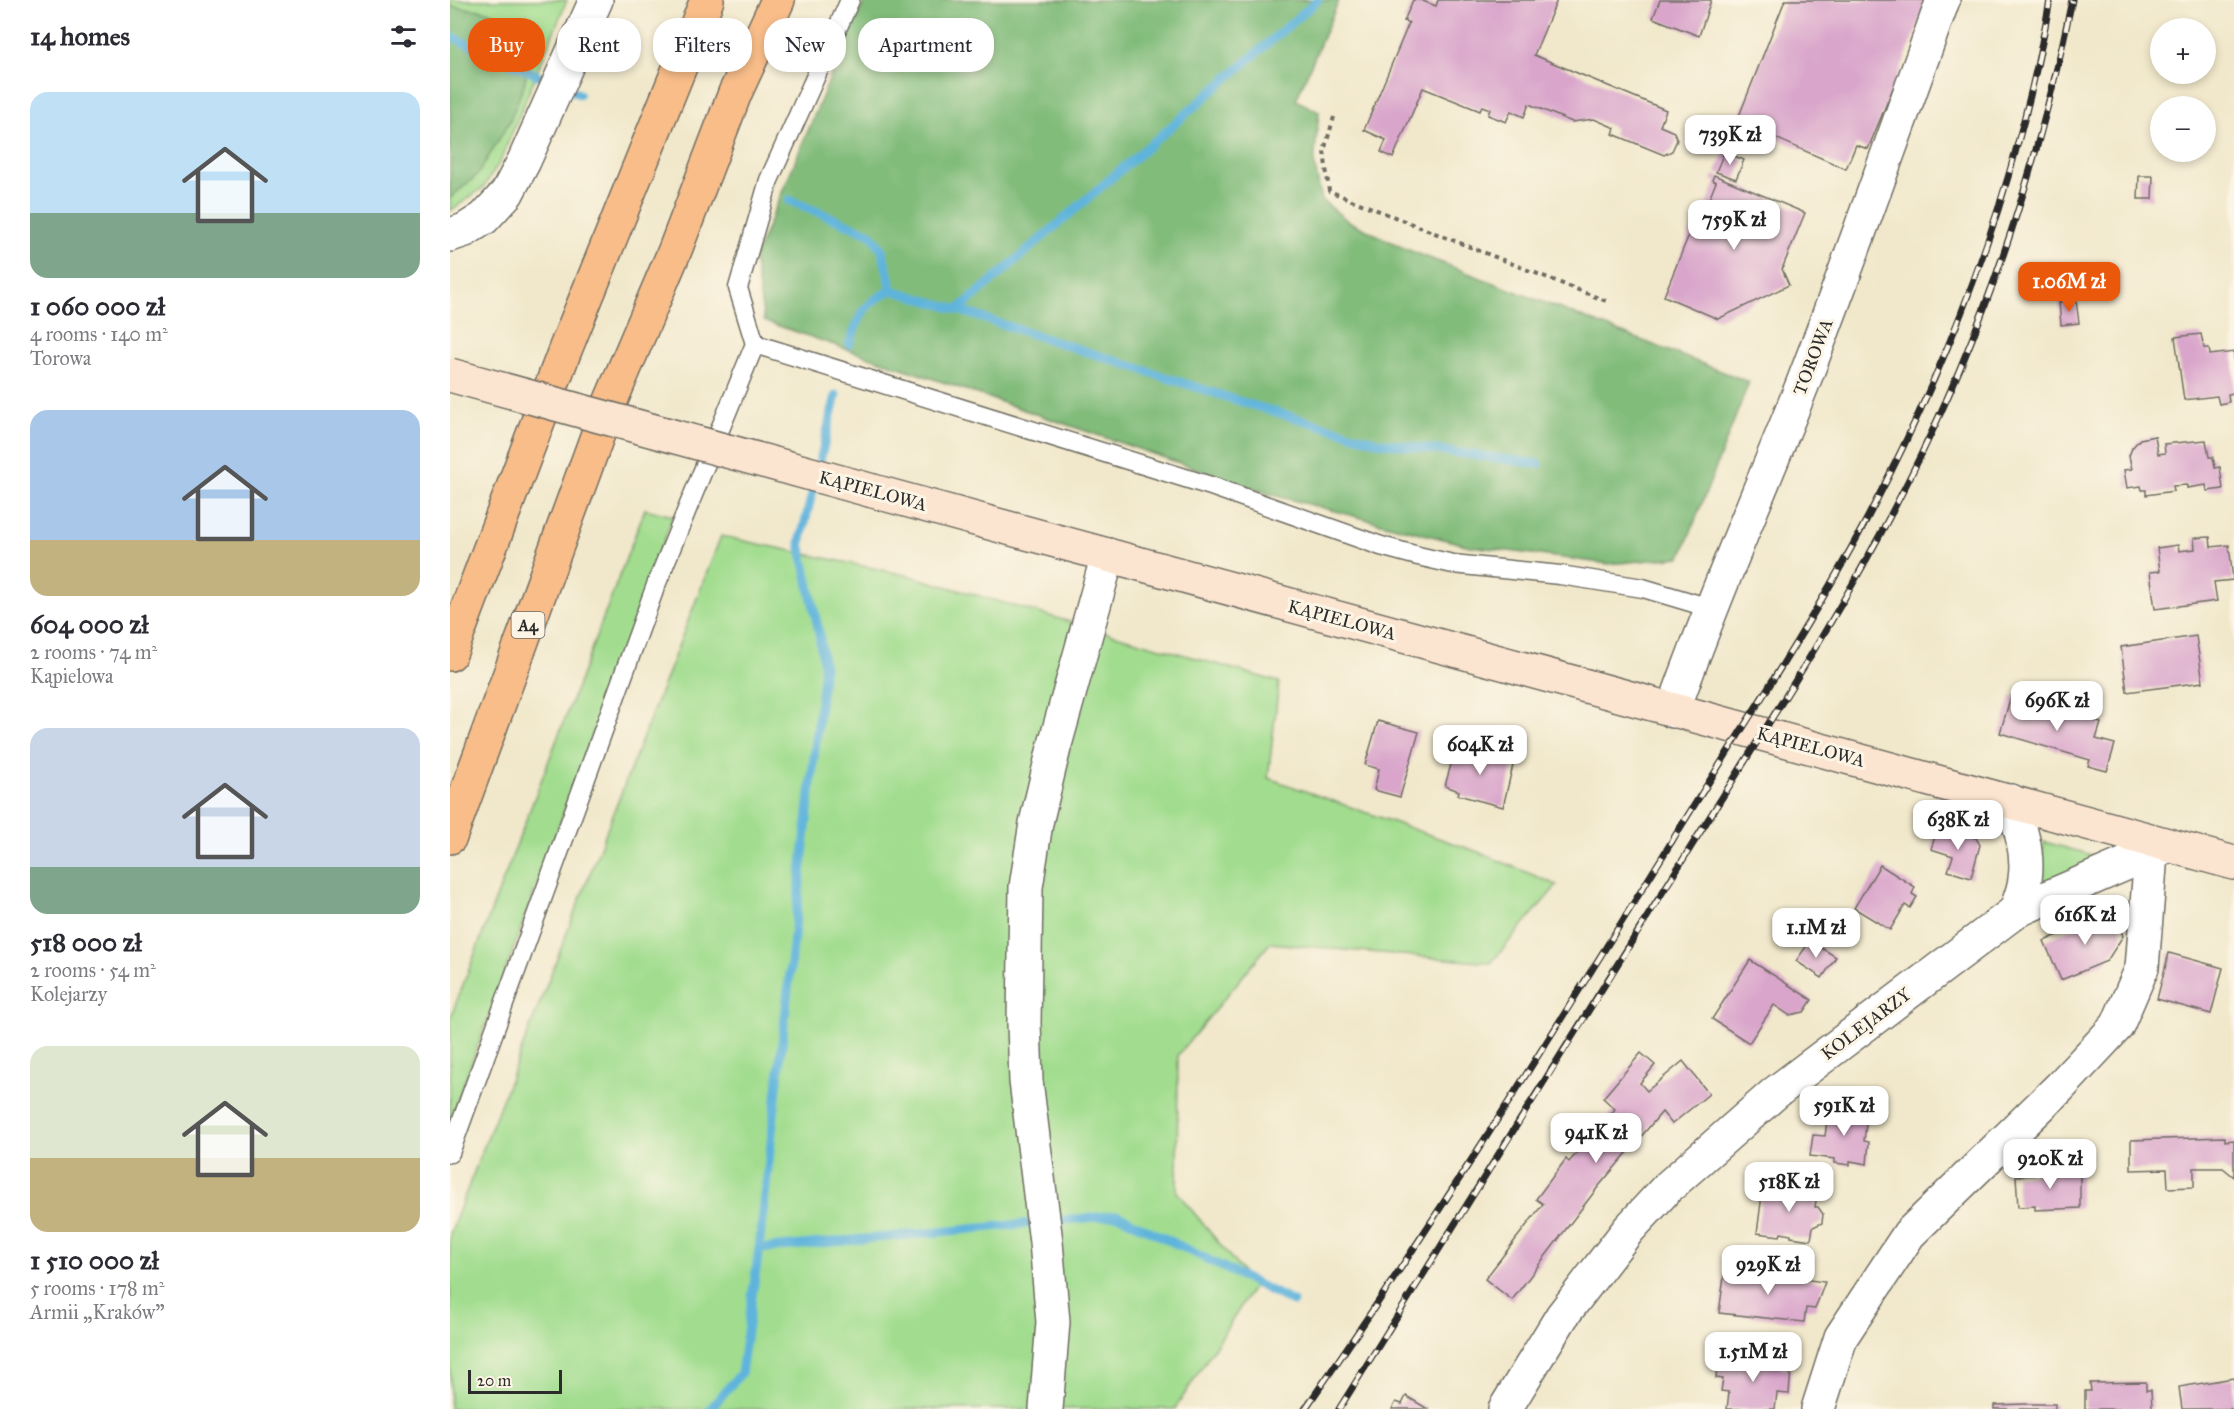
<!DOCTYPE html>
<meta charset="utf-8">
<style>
:root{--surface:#fff;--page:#f7f7f7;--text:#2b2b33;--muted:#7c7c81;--accent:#ea580c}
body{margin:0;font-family:"IM FELL Great Primer",serif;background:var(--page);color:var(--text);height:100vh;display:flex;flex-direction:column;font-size:22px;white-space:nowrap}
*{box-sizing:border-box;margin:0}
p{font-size:20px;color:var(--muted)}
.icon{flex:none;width:33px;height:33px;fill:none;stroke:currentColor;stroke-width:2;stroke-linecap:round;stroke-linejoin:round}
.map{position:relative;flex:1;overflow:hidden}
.sheet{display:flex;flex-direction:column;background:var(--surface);width:450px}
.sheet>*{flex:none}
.guide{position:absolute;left:18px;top:18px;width:570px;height:54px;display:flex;gap:12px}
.buttons{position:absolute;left:1700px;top:18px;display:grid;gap:12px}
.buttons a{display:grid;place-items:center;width:66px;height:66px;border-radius:50%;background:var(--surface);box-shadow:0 3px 9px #0003;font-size:30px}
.scale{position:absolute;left:18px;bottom:15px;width:94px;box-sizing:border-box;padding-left:6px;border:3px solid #2b2b2b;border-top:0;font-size:16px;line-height:21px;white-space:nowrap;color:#2b2b2b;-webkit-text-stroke:4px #fcf5e5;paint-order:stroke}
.price{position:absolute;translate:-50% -51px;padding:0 14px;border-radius:12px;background:#fff;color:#222;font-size:20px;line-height:39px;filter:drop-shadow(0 2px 3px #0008)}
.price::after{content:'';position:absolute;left:50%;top:36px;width:18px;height:14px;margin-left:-9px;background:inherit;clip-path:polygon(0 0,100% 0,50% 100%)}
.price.on{background:var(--accent);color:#fff}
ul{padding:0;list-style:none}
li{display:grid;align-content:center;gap:12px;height:318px;padding:0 30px}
li span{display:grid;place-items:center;height:186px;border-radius:18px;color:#555}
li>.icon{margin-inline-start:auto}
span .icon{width:108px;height:108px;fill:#fffc;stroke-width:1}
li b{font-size:26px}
h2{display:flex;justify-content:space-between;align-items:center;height:72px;padding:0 30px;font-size:26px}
.pill{padding:0 21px;border-radius:24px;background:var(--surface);box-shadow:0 3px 9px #0003;font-size:21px;line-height:54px}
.pill.on{background:var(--accent);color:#fff}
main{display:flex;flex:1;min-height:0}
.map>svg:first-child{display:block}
</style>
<main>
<section class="sheet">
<h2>14 homes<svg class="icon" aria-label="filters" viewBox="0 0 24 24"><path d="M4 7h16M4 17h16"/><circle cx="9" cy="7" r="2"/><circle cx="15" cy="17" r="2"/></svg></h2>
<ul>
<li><span style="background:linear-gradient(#bfe0f5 65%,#7fa58c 0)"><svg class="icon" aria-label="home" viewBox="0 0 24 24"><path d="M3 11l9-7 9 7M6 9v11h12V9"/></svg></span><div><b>1 060 000 zł</b><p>4 rooms · 140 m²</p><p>Torowa</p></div></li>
<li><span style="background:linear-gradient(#a9c7e8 70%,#c2b280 0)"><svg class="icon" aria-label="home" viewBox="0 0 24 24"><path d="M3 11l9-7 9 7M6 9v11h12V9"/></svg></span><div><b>604 000 zł</b><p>2 rooms · 74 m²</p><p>Kąpielowa</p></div></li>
<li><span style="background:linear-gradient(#c9d6e8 75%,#7fa58c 0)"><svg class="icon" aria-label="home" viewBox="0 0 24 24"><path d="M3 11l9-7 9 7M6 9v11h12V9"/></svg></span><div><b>518 000 zł</b><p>2 rooms · 54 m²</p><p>Kolejarzy</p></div></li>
<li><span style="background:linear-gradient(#dfe7d0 60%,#c2b280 0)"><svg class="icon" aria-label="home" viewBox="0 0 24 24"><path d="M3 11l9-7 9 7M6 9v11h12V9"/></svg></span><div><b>1 510 000 zł</b><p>5 rooms · 178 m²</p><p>Armii „Kraków”</p></div></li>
</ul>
</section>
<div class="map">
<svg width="1784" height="1409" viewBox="0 0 1784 1409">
<rect width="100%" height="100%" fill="#fcf5e5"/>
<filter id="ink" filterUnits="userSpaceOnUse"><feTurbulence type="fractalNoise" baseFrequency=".0167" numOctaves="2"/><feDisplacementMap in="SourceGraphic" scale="12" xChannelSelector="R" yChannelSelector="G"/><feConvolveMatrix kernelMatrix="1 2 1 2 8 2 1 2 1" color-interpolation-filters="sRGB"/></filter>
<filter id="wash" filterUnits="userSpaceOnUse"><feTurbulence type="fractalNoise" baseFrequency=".008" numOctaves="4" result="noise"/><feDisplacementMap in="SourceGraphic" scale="24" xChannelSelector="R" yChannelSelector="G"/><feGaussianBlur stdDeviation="1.35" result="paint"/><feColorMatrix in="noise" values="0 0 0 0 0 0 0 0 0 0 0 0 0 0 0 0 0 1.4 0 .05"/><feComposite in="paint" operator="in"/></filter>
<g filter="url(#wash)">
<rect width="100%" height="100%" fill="#f1e8cb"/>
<g fill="#a2dd8f" stroke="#66845d" stroke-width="1.5">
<path d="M 0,0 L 117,0 L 50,162 L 33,188 L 0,211 L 0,198 L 28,174 L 59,121 L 37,11 L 0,6 Z"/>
<path d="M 195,509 L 223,516 L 0,1121 L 0,1019 Z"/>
<path d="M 271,536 L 460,576 L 829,682 L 818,778 L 1028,852 L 1107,885 L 1041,963 L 820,943 L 728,1055 L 727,1192 L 804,1286 L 725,1409 L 0,1409 L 0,1234 Z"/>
<path d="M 1594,842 L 1661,860 L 1588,885 Z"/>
</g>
<g fill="#81bc7a" stroke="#567452" stroke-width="1.5">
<path d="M 415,0 L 889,0 L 846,100 L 869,112 L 864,163 L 872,200 L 898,221 L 956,249 L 1299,382 L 1231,557 L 1159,564 L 1020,546 L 823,495 L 314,321 L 304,259 L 394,45 Z"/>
<path d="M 0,6 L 37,11 L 61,21 L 82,45 L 74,85 L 60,121 L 28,174 L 0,198 Z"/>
</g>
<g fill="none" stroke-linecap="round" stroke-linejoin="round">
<g stroke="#5fb4dc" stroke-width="9">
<path d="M 0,36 L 129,94"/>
<path d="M 339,200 L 421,234 L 432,250 L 442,290"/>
<path d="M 508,310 L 798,404 L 928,442 L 1089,464"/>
<path d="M 399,344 C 411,314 412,304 442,290 L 508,310 L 868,0"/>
<path d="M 309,1249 L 668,1215 L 843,1302"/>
<path d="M 260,1409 L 291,1373 L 309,1249 L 374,668 L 369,633 L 350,543 L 386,395"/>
</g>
</g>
<g id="blocks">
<g fill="#d9a5cb">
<path d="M 963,0 L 970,0 L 986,6 L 988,0 L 1107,0 L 1084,55 L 1216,110 L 1210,126 L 1224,132 L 1227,140 L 1222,151 L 1214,155 L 1163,134 L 1165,128 L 1144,119 L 1122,122 L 1079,104 L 1074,117 L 1061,111 L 1056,122 L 1038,115 L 1040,109 L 1032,106 L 1030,111 L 973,88 L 943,158 L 931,152 L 936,140 L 914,130 L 959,23 L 954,21 Z"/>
<path d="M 1210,0 L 1261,0 L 1249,36 L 1203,18 Z"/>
<path d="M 1335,0 L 1479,0 L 1418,149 L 1406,145 L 1396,169 L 1287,121 Z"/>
<path d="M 1274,152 L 1294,160 L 1286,179 L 1266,172 Z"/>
<path d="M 1264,175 L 1355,213 L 1332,269 L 1339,285 L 1268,319 L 1214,296 L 1249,210 L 1254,212 L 1266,182 L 1262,180 Z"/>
<path d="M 1689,176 L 1703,176 L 1702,199 L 1688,199 Z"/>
<path d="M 1626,300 L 1629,323 L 1611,325 L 1609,302 Z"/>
<path d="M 1751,334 L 1754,348 L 1759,348 L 1760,355 L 1784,352 L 1784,393 L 1778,394 L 1779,402 L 1769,404 L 1767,396 L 1734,400 L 1725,337 Z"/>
<path d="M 1705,436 L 1708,454 L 1715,453 L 1714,444 L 1756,440 L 1759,457 L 1763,457 L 1765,468 L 1770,467 L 1773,489 L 1757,491 L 1756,485 L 1737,488 L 1737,485 L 1723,486 L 1724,491 L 1696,495 L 1696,490 L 1692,490 L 1691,486 L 1677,488 L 1674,470 L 1682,469 L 1679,456 L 1682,448 L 1690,439 Z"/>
<path d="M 1760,537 L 1761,547 L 1779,545 L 1783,580 L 1764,582 L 1767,601 L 1705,609 L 1700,572 L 1710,571 L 1707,548 L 1728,545 L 1729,551 L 1745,549 L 1744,538 Z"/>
<path d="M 1746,636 L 1753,682 L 1677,692 L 1671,647 Z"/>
<path d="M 1561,696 L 1651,723 L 1646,739 L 1665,744 L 1657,771 L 1638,766 L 1640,760 L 1550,733 Z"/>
<path d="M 928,721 L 969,732 L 950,797 L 924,790 L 929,769 L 915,765 Z"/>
<path d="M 1020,749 L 1064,761 L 1053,807 L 1008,795 L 1009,791 L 995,786 L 1005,750 L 1019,753 Z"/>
<path d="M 1488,827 L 1526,838 L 1530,845 L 1521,878 L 1498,871 L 1503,856 L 1481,849 Z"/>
<path d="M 1430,865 L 1465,887 L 1462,894 L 1467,897 L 1460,908 L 1455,905 L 1440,930 L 1404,908 Z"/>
<path d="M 1657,914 L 1666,918 L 1673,936 L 1657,961 L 1611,980 L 1594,941 Z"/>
<path d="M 1360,941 L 1386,957 L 1372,978 L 1346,961 Z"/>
<path d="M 1719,953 L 1773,968 L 1761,1014 L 1707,999 Z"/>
<path d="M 1300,960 L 1362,1000 L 1354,1012 L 1339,1015 L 1324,1005 L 1299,1043 L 1262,1019 Z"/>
<path d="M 1191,1053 L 1205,1065 L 1190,1083 L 1197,1091 L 1233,1061 L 1259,1094 L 1222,1124 L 1212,1112 L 1148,1187 L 1062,1300 L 1035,1279 L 1093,1204 L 1086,1199 L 1116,1159 L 1119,1162 L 1165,1109 L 1153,1098 Z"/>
<path d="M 1393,1105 L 1418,1108 L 1414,1141 L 1419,1142 L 1417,1164 L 1400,1161 L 1400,1165 L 1385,1163 L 1385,1159 L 1360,1156 L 1363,1135 L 1375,1136 L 1378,1113 L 1392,1115 Z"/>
<path d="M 1775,1137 L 1775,1141 L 1784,1140 L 1784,1177 L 1773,1168 L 1744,1168 L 1744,1187 L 1718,1188 L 1717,1169 L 1681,1170 L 1681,1140 Z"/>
<path d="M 1602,1169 L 1602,1171 L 1630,1170 L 1630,1208 L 1585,1210 L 1585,1206 L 1568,1207 L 1566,1176 L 1584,1175 L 1584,1170 Z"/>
<path d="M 1313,1187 L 1367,1194 L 1365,1207 L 1368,1207 L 1373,1214 L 1372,1223 L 1363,1227 L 1361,1240 L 1341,1237 L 1341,1235 L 1331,1233 L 1330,1236 L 1307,1233 Z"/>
<path d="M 1275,1269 L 1375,1282 L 1365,1309 L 1356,1308 L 1354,1322 L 1269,1313 Z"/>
<path d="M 1268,1358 L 1330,1364 L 1330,1368 L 1341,1369 L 1339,1394 L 1327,1393 L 1325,1409 L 1277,1409 L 1279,1392 L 1271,1391 L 1273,1379 L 1266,1378 Z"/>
<path d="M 1784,1378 L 1784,1409 L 1732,1409 L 1729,1387 Z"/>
<path d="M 1696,1382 L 1696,1390 L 1701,1390 L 1702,1409 L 1635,1409 L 1635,1391 L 1641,1391 L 1640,1383 Z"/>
<path d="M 956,1396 L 978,1409 L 942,1409 L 946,1402 L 952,1404 Z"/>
<path d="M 1575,1404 L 1605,1404 L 1605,1409 L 1544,1409 L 1544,1405 Z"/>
</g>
</g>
</g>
<g filter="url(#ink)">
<use href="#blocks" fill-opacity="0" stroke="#706d63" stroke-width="1.5"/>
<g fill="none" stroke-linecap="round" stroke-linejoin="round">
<defs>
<g id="lane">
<path d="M 305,344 L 764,487 L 931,546 L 968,556 L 1003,564 L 1110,575 L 1193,588 L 1260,608"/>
<path d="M 0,1153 L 206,585 L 305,344 L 288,288 L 319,180 L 400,0"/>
</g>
<g id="street">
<path d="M 0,235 L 15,230 L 34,218 L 57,193 L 74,161 L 146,0"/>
<path d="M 1223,711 C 1262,600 1310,492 1353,383 C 1402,256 1447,128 1493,0"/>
<path d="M 1561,801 C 1570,826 1579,853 1575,879 C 1574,890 1569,901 1566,911"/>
<path d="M 596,1409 L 603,1322 L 596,1242 L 576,1081 L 574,1023 L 576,887 L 586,823 L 604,748 L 658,555"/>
<path d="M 1055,1409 L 1112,1316 L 1179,1229 L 1217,1188 L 1325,1093 L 1566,911 L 1717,846"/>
<path d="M 1368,1409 L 1391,1337 L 1459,1234 L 1609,1088 L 1667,1026 L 1692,968 L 1701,854"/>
</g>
<path id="secondary" d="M 423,491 L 1784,863"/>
<g id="highway">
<path d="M 0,654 L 115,350 L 257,0"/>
<path d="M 0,837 L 156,412 L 225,250 L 285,93 L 328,0"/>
</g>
</defs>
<use href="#lane" stroke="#706d63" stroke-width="21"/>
<use href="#street" stroke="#706d63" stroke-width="36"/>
<use href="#secondary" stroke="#706d63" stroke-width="36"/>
<use href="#highway" stroke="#706d63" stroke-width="36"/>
<path stroke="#706d63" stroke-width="4" stroke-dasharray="4.5 4.5" stroke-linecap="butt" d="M 884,117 L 874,151 L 879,191 L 1156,301"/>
<use href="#lane" stroke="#fff" stroke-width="18"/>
<use href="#street" stroke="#fff" stroke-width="33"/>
<use href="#secondary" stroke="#fce5d0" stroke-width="33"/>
<use href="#highway" stroke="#f8bd89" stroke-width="33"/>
<defs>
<g id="rail">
<path d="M 855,1409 C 981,1228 1098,1041 1214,854 C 1280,746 1351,641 1411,530 C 1499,365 1568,184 1600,0"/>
<path d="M 889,1409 C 1004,1225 1120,1042 1234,858 C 1311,735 1391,614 1456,485 C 1534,332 1588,168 1622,0"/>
</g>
</defs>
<use href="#rail" stroke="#2b2b2b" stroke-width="7"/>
<use href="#rail" stroke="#fcf5e5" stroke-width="4.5" stroke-dasharray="14" stroke-linecap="butt"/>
<defs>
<path id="secondary-bridge" d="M 0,375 L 423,491"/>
</defs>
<use href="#secondary-bridge" stroke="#706d63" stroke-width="36" stroke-linecap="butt"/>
<use href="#secondary-bridge" stroke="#fce5d0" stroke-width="33"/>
</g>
</g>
<g text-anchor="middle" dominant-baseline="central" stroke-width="6" stroke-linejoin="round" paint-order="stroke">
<rect fill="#fcf5e5" stroke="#6a6863" stroke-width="1.5" x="61.5" y="612" width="33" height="26" rx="4.5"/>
<g font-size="16" font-weight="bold" fill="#2b2b2b">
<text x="78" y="625">A4</text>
</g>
<g font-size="18" fill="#2b2b2b" stroke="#fcf5e5">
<text transform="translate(1363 357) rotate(-69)">TOROWA</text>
<text transform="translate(423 491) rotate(15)">KĄPIELOWA</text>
<text transform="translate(892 620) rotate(15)">KĄPIELOWA</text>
<text transform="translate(1361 747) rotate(15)">KĄPIELOWA</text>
<text transform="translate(1416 1024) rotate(-37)">KOLEJARZY</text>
</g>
</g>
</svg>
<div class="buttons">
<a>+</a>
<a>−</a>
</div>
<div class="scale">20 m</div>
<b class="price" style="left:1280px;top:166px">739K zł</b>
<b class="price" style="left:1284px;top:251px">759K zł</b>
<b class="price on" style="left:1619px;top:313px">1.06M zł</b>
<b class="price" style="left:1607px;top:732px">696K zł</b>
<b class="price" style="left:1030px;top:776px">604K zł</b>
<b class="price" style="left:1508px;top:851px">638K zł</b>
<b class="price" style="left:1635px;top:946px">616K zł</b>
<b class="price" style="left:1366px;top:959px">1.1M zł</b>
<b class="price" style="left:1394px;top:1137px">591K zł</b>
<b class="price" style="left:1146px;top:1164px">941K zł</b>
<b class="price" style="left:1600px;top:1190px">920K zł</b>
<b class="price" style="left:1339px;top:1213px">518K zł</b>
<b class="price" style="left:1318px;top:1296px">929K zł</b>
<b class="price" style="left:1303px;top:1383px">1.51M zł</b>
<div class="guide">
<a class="pill on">Buy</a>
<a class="pill">Rent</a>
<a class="pill">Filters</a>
<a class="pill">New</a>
<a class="pill">Apartment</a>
</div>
</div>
</main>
